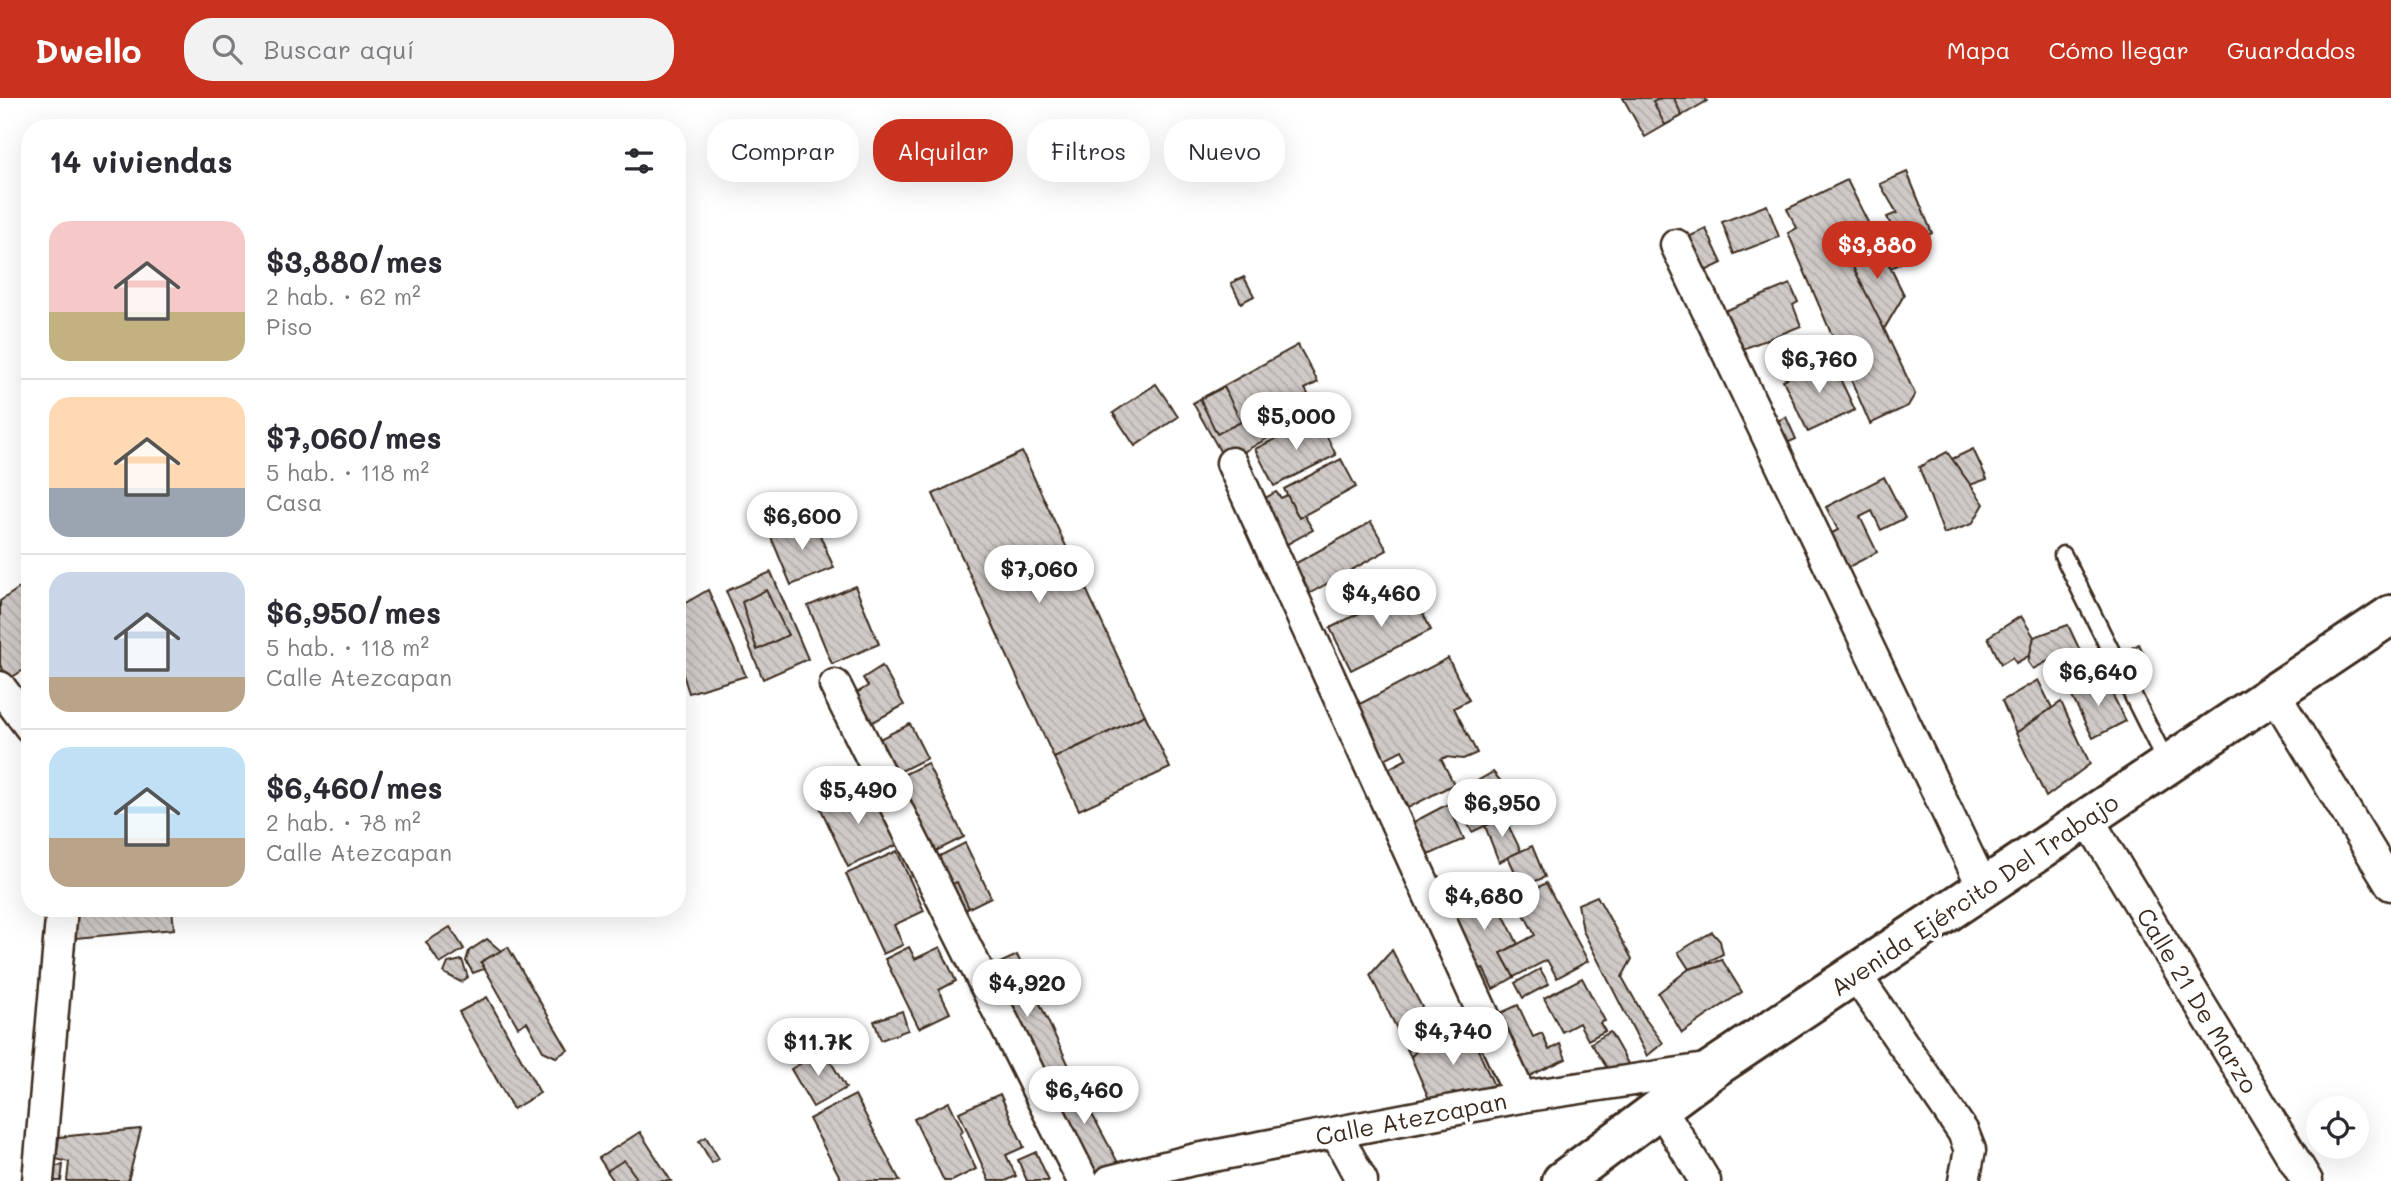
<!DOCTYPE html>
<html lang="es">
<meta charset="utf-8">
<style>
:root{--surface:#fff;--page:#f2f2f3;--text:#2b2b33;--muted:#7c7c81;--line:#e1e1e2;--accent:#c8321e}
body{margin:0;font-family:Mali,sans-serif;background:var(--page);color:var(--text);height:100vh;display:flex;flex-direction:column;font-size:26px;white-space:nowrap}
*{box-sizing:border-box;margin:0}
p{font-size:23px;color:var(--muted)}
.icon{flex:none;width:38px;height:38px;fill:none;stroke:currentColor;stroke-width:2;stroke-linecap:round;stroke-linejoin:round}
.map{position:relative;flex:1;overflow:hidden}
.sheet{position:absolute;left:21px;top:21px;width:665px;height:798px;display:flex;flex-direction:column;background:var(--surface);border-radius:28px;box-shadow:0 7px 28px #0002}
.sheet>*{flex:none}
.banner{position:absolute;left:707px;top:21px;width:665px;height:63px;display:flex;gap:14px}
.fabs{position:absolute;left:2306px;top:998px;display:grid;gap:14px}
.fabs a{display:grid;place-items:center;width:63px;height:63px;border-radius:50%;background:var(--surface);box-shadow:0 7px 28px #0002;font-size:35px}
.price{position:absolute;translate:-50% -60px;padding:0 16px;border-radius:24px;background:#fff;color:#222;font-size:23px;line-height:46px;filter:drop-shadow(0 2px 4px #0008)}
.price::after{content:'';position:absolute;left:50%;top:42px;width:21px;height:16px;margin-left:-10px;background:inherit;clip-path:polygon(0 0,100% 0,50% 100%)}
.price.current{background:var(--accent);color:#fff}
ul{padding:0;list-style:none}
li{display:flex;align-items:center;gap:21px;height:175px;padding:0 28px}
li+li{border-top:2px solid var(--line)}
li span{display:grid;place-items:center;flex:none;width:196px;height:140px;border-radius:21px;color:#555}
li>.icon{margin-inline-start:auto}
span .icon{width:84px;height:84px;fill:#fffc;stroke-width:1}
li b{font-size:30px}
h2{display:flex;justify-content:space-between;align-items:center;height:84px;padding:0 28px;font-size:30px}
.tag{padding:0 24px;border-radius:28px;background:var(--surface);box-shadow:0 7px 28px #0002;font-size:24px;line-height:63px}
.tag.current{background:var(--accent);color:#fff}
header{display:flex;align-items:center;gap:42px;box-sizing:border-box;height:98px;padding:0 35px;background:var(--accent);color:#fff}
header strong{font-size:33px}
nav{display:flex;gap:38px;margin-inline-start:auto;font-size:24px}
.search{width:490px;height:63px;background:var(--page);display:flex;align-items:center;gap:18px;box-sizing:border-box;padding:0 24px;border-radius:28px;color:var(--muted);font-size:26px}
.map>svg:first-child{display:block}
</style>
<header>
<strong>Dwello</strong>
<div class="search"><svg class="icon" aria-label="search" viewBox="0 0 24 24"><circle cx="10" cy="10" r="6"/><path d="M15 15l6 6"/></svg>Buscar aquí</div>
<nav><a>Mapa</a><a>Cómo llegar</a><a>Guardados</a></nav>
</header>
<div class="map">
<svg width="2391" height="1083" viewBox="0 0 2391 1083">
<defs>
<pattern id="building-back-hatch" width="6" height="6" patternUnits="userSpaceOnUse" patternTransform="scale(1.75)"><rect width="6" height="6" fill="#cfcac7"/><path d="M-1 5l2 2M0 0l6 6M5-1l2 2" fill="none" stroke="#b3aeaa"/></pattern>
</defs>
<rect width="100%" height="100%" fill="#fff"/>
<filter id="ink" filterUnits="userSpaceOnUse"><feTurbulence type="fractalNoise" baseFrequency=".0143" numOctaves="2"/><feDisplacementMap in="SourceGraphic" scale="14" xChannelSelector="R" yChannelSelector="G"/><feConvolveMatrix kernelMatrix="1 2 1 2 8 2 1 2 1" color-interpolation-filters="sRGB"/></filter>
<g filter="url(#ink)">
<g fill="url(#building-back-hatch)" stroke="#3b2a1e" stroke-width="2">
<path d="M 1623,0 L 1705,0 L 1707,3 L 1645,39 Z"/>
<path d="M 1661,0 L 1674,0 L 1682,18 L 1665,27 L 1653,4 Z"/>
<path d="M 1907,74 L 1932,135 L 1913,145 L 1904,132 L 1896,137 L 1887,119 L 1897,115 L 1880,86 Z"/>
<path d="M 1847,82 L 1904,197 L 1884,231 L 1915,296 L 1908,308 L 1870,326 L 1788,135 L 1797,130 L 1787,111 Z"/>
<path d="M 1767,107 L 1779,139 L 1734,156 L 1722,124 Z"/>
<path d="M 1706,131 L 1722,165 L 1695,178 L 1679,143 Z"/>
<path d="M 1904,132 L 1920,155 L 1891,170 L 1878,145 Z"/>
<path d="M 1877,143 L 1904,197 L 1884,231 L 1847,157 Z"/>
<path d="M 1244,179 L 1254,198 L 1241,205 L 1231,185 Z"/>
<path d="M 1790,186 L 1798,204 L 1793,207 L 1801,228 L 1733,255 L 1717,216 Z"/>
<path d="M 1298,247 L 1318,284 L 1305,291 L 1317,312 L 1226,364 L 1193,305 Z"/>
<path d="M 1830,260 L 1855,312 L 1808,334 L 1783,282 Z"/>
<path d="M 1156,286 L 1178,319 L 1135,348 L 1113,315 Z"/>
<path d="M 1224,289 L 1241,324 L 1217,336 L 1200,301 Z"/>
<path d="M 1786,319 L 1796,341 L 1776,350 L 1766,328 Z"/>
<path d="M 1318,320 L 1336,357 L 1274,388 L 1255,351 Z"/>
<path d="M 1973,351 L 1987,381 L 1970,387 L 1952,361 Z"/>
<path d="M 1022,354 L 1145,617 L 1054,660 L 933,396 Z"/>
<path d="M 1947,354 L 1984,406 L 1972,426 L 1944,436 L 1919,369 Z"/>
<path d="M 1341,361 L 1356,389 L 1299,420 L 1284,391 Z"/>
<path d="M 1884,379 L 1905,420 L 1881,432 L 1872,413 L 1860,419 L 1877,454 L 1847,470 L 1830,436 L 1838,432 L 1826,409 Z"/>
<path d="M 1276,394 L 1281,400 L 1287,397 L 1299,420 L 1304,417 L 1313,432 L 1284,448 L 1260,403 Z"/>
<path d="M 813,421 L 834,470 L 791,487 L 771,439 Z"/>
<path d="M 1371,424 L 1387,452 L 1305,498 L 1289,469 Z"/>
<path d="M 771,474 L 808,561 L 763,581 L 726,493 Z"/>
<path d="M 30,483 L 30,568 L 9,581 L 0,567 L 0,503 Z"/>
<path d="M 855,488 L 879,546 L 832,566 L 808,508 Z"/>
<path d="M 1410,489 L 1431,532 L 1351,572 L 1330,530 Z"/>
<path d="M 708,492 L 746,578 L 689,595 L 677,558 L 677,510 Z"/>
<path d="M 766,492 L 788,537 L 757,552 L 742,504 Z"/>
<path d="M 2021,518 L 2034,539 L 2030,557 L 2016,565 L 2013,559 L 2001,566 L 1988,539 Z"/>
<path d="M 2068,527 L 2091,576 L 2074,587 L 2058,558 L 2033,571 L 2028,564 L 2034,539 Z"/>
<path d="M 2139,546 L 2148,565 L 2127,576 L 2118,557 Z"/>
<path d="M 1448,560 L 1469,602 L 1454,610 L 1477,655 L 1463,661 L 1446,659 L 1441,661 L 1454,686 L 1408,710 L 1388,671 L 1407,661 L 1402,652 L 1379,664 L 1352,610 Z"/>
<path d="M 882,568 L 904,607 L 864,629 L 848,600 L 868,588 L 863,580 Z"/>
<path d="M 2104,580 L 2126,623 L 2093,640 L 2071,597 Z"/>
<path d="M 2038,582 L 2052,610 L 2016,635 L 2002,603 Z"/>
<path d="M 2061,604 L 2090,666 L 2046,699 L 2016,635 Z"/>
<path d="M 1145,617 L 1170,670 L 1079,712 L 1054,660 Z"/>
<path d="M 910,626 L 927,660 L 887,680 L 871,645 Z"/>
<path d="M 927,665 L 964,739 L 928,757 L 891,683 Z"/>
<path d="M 1493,674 L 1503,686 L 1510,716 L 1472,734 L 1453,697 Z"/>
<path d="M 868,686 L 897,747 L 848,769 L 820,709 Z"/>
<path d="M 1448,706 L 1464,741 L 1431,756 L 1415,749 L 1406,728 Z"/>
<path d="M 1504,719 L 1521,753 L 1499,764 L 1485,728 Z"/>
<path d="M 965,745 L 991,799 L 957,816 L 930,763 Z"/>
<path d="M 1532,748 L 1545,779 L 1522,789 L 1508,759 Z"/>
<path d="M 897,753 L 924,813 L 894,827 L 903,847 L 883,856 L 846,776 Z"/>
<path d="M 957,784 L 969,810 L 957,816 L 943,790 Z"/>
<path d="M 1487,784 L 1518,846 L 1501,855 L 1514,879 L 1493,891 L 1483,870 L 1475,873 L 1445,803 Z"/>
<path d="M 1546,785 L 1588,863 L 1557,880 L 1547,862 L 1514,879 L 1501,855 L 1535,837 L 1516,801 Z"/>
<path d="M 1597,798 L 1632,861 L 1622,879 L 1646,922 L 1663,945 L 1647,958 L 1583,833 L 1578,806 Z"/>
<path d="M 73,810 L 172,810 L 174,831 L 76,840 Z"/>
<path d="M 450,829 L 464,851 L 440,866 L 426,844 Z"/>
<path d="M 1712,834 L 1720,843 L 1723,856 L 1702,867 L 1689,871 L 1678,854 Z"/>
<path d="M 487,841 L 501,853 L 481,864 L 484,871 L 473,875 L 466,863 L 469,853 Z"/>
<path d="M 508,849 L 568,952 L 556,959 L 543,953 L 527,924 L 518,929 L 481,864 Z"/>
<path d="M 909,849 L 915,861 L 940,849 L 956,883 L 939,892 L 950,915 L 919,930 L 885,861 Z"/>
<path d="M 1392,852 L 1436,936 L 1427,941 L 1411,959 L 1370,877 Z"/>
<path d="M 1017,857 L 1071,972 L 1041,987 L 983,873 Z"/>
<path d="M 462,862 L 468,879 L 461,884 L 444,875 L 448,865 Z"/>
<path d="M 1722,862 L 1742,894 L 1682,935 L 1658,895 L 1689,871 Z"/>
<path d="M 1540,871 L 1549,886 L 1523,900 L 1515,885 Z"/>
<path d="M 1582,880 L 1605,923 L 1600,925 L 1605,933 L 1588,942 L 1579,925 L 1562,934 L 1544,900 Z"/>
<path d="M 487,899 L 540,995 L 513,1011 L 459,914 Z"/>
<path d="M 1518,907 L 1533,939 L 1542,935 L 1549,952 L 1560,946 L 1566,961 L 1523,981 L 1494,918 Z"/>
<path d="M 902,913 L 908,932 L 881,942 L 874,923 Z"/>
<path d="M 1465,922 L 1498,997 L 1432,1008 L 1411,959 L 1427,941 Z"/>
<path d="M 1610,934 L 1630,969 L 1609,973 L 1591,945 Z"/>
<path d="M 824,952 L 846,990 L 813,1009 L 791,971 Z"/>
<path d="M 1071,977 L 1122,1072 L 1099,1078 L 1091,1071 L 1066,1013 L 1054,1006 L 1045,990 Z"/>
<path d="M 1000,996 L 1024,1049 L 1006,1057 L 1016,1078 L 1006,1083 L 989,1083 L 959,1014 Z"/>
<path d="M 855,997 L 900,1083 L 842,1083 L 809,1021 Z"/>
<path d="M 949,1004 L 963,1033 L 960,1036 L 976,1071 L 952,1083 L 944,1083 L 914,1021 Z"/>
<path d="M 141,1031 L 128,1083 L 67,1083 L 69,1064 L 56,1061 L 59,1039 Z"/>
<path d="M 640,1034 L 671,1083 L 614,1083 L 599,1060 Z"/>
<path d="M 706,1039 L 719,1061 L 712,1065 L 699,1043 Z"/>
<path d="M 1036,1054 L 1049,1083 L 1027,1083 L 1018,1062 Z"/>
<path d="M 624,1062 L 636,1079 L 629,1083 L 614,1083 L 607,1073 Z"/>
<path d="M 63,1067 L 61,1083 L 50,1083 L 52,1069 Z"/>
</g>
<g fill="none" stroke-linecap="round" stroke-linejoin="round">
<defs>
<path id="lane" d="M 2063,457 L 2168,668"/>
<g id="street">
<path d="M 1676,147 L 1983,789"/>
<path d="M 1232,365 L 1521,999"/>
<path d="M 835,587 L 1083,1083"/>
<path d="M 0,589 L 30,629"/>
<path d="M 2275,597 L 2391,787"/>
<path d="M 2088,721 L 2307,1083"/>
<path d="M 1855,876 L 1963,1034 L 1970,1052 L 1964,1083"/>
<path d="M 1660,1009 L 1705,1083"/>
<path d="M 1336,1035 L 1362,1083"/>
<path d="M 38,1083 L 62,810"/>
<path d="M 1110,1083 L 1192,1062 L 1521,999 L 1712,970"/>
</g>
<path id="secondary" d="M 1562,1083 L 1714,970 L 2391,517"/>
</defs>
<use href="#lane" stroke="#3b2a1e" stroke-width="21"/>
<use href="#street" stroke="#3b2a1e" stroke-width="35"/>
<use href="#secondary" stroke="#3b2a1e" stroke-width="44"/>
<use href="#lane" stroke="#fff" stroke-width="16"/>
<use href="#street" stroke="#fff" stroke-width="30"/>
<use href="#secondary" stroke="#fff" stroke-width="38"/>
</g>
</g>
<g text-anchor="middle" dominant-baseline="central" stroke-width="7" stroke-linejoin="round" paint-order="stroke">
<g font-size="24" fill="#3b2a1e" stroke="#fff">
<text transform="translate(1974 796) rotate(-34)">Avenida Ejército Del Trabajo</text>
<text transform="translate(2198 902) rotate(59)">Calle 21 De Marzo</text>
<text transform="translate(1411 1020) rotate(-11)">Calle Atezcapan</text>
</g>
</g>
</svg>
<div class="fabs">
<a><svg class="icon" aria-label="locate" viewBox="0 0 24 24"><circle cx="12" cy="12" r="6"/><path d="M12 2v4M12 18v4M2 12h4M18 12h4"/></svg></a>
</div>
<b class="price current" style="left:1877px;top:183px">$3,880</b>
<b class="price" style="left:1819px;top:297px">$6,760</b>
<b class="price" style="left:1296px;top:354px">$5,000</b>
<b class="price" style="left:802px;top:454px">$6,600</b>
<b class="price" style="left:1039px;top:507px">$7,060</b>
<b class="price" style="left:1381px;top:531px">$4,460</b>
<b class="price" style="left:2098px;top:610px">$6,640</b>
<b class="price" style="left:858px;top:728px">$5,490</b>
<b class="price" style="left:1502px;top:741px">$6,950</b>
<b class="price" style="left:1484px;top:834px">$4,680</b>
<b class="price" style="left:1027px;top:921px">$4,920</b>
<b class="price" style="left:1453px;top:969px">$4,740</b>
<b class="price" style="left:818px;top:980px">$11.7K</b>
<b class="price" style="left:1084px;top:1028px">$6,460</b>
<div class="banner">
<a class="tag">Comprar</a>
<a class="tag current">Alquilar</a>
<a class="tag">Filtros</a>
<a class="tag">Nuevo</a>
</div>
<section class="sheet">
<h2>14 viviendas<svg class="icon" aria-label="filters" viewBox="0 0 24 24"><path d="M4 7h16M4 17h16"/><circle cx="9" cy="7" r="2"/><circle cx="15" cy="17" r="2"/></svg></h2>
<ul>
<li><span style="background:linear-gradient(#f6c9c9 65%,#c2b280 0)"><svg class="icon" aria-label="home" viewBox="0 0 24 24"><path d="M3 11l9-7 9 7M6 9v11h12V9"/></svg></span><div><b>$3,880/mes</b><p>2 hab. · 62 m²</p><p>Piso</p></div></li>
<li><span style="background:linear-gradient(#ffd9b3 65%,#9aa5b1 0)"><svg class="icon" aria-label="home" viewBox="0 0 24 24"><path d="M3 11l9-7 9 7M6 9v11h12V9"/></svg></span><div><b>$7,060/mes</b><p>5 hab. · 118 m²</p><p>Casa</p></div></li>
<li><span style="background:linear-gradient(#c9d6e8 75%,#b9a48a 0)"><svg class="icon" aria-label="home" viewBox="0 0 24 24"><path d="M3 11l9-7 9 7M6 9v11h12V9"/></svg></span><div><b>$6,950/mes</b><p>5 hab. · 118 m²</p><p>Calle Atezcapan</p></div></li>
<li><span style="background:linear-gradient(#bfe0f5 65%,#b9a48a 0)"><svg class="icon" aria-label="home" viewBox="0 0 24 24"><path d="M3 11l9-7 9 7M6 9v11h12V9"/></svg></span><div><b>$6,460/mes</b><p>2 hab. · 78 m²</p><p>Calle Atezcapan</p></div></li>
</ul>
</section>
</div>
